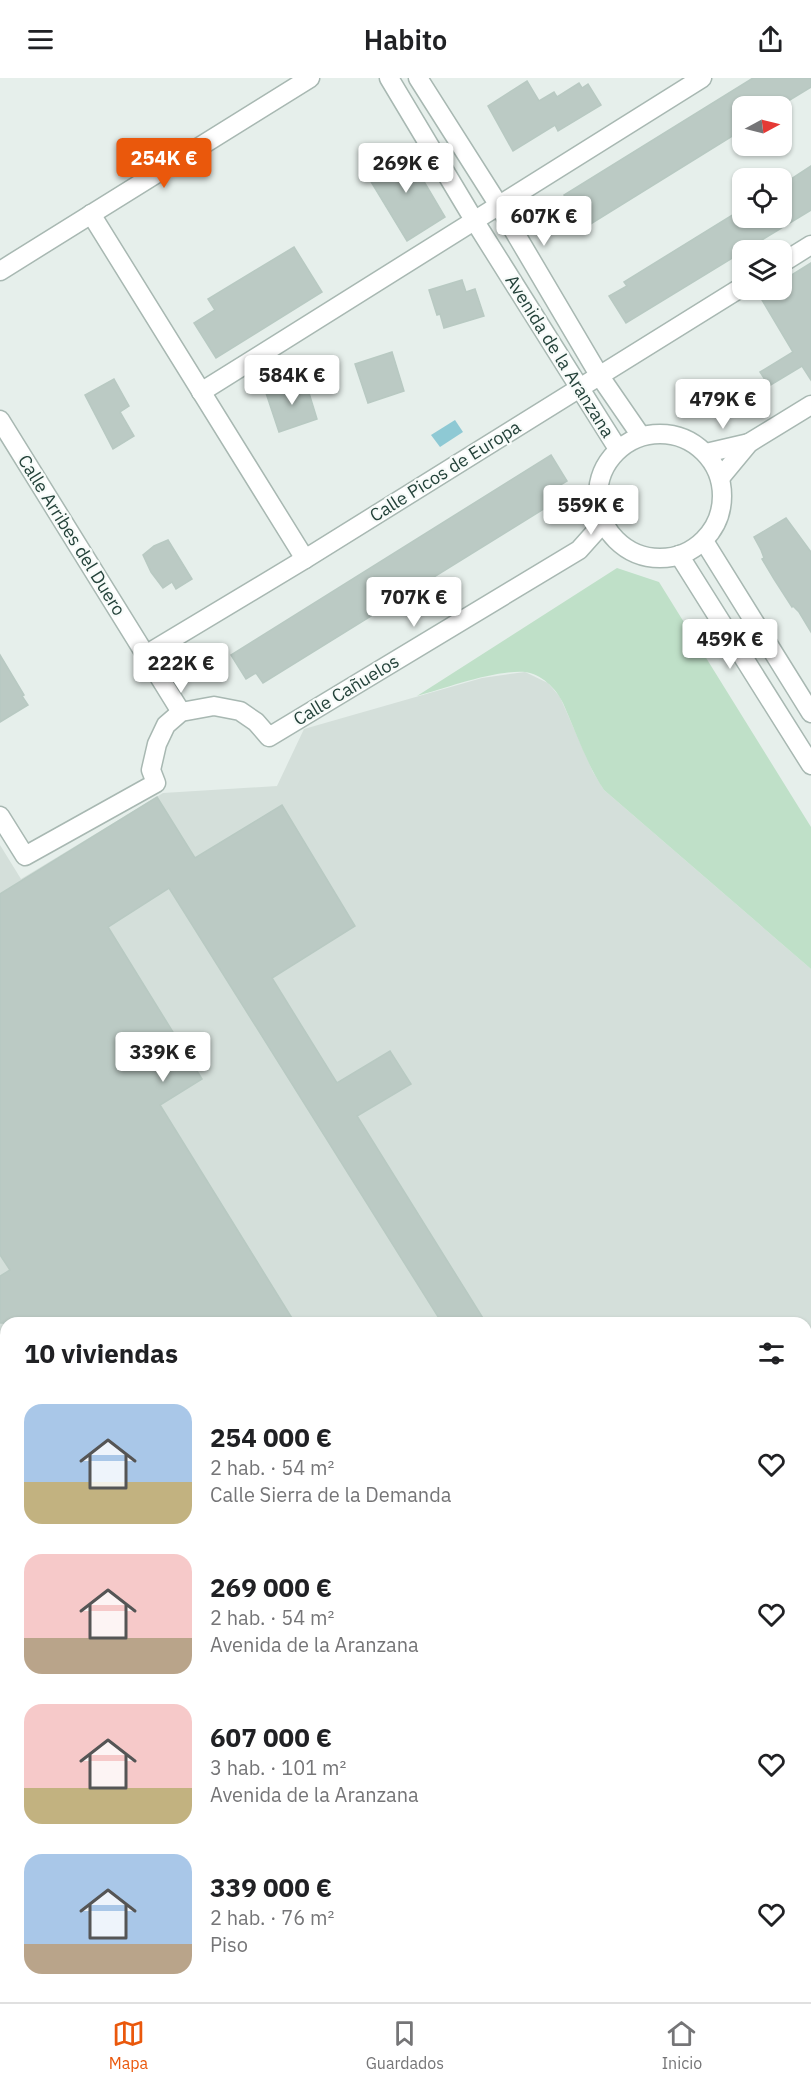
<!DOCTYPE html>
<html lang="es">
<meta charset="utf-8">
<style>
:root{--surface:#fff;--page:#f6f6f6;--text:#202124;--muted:#757577;--line:#e0e0e0;--accent:#ea580c}
body{margin:0;font-family:"IBM Plex Sans",sans-serif;background:var(--page);color:var(--text);height:100vh;display:flex;flex-direction:column;font-size:22px;white-space:nowrap}
*{box-sizing:border-box;margin:0}
p{font-size:20px;color:var(--muted)}
.icon{flex:none;width:33px;height:33px;fill:none;stroke:currentColor;stroke-width:2;stroke-linecap:round;stroke-linejoin:round}
.map{position:relative;flex:1;overflow:hidden}
.side{position:absolute;left:0px;top:1239px;width:812px;height:686px;display:flex;flex-direction:column;background:var(--surface);border-radius:18px 18px 0 0;box-shadow:0 2px 4px #0004}
.side>*{flex:none}
.needle{width:39px;rotate:83deg}
.tools{position:absolute;left:732px;top:18px;display:grid;gap:12px}
.tools a{display:grid;place-items:center;width:60px;height:60px;border-radius:12px;background:var(--surface);box-shadow:0 2px 4px #0004;font-size:30px}
.price{position:absolute;translate:-50% -51px;padding:0 14px;border-radius:6px;background:#fff;color:#222;font-size:20px;line-height:39px;filter:drop-shadow(0 2px 3px #0008)}
.price::after{content:'';position:absolute;left:50%;top:36px;width:18px;height:14px;margin-left:-9px;background:inherit;clip-path:polygon(0 0,100% 0,50% 100%)}
.price.on{background:var(--accent);color:#fff}
ul{padding:0;list-style:none}
li{display:flex;align-items:center;gap:18px;height:150px;padding:0 24px}
li span{display:grid;place-items:center;flex:none;width:168px;height:120px;border-radius:18px;color:#555}
li>.icon{margin-inline-start:auto}
span .icon{width:72px;height:72px;fill:#fffc;stroke-width:1}
li b{font-size:26px}
h2{display:flex;justify-content:space-between;align-items:center;height:72px;padding:0 24px;font-size:26px}
header{display:flex;justify-content:space-between;align-items:center;height:78px;padding:0 24px;background:var(--surface);font-size:27px;font-weight:600}
.menu{display:flex;justify-content:space-around;align-items:center;height:84px;border-top:2px solid var(--line);background:var(--surface);font-size:16px;color:var(--muted)}
.menu a{display:grid;justify-items:center;gap:3px}
.menu .on{color:var(--accent)}
.map>svg:first-child{display:block}
</style>
<header><svg class="icon" aria-label="menu" viewBox="0 0 24 24"><path d="M4 6h16M4 12h16M4 18h16"/></svg>Habito<svg class="icon" aria-label="share" viewBox="0 0 24 24"><path d="M12 15V3M7 8l5-5 5 5M5 13v7h14v-7"/></svg></header>
<div class="map">
<svg width="811" height="1924" viewBox="0 0 811 1924">
<rect width="100%" height="100%" fill="#e6efeb"/>
<g fill="#d4dfda">
<path d="M 525,594 L 548,605 L 560,619 L 593,694 L 604,712 L 811,891 L 811,1352 L 806,1355 L 806,1245 L 6,1245 L 6,1373 L 0,1363 L 0,767 L 21,801 L 163,715 L 277,708 L 304,651 L 482,600 Z"/>
<path d="M 806,1843 L 811,1853 L 811,1924 L 339,1924 L 336,1919 L 806,1918 Z"/>
</g>
<g fill="#bfe0c8">
<path d="M 617,490 L 659,504 L 811,749 L 811,891 L 604,712 C 586,685 576,654 563,625 C 556,610 541,596 525,594 C 494,592 447,610 417,618 Z"/>
<path d="M 811,1376 L 811,1427 L 806,1430 L 806,1380 Z"/>
</g>
<g fill="#8ec9d4">
<path d="M 455,342 L 463,354 L 440,369 L 431,357 Z"/>
<path d="M 176,1918 L 264,1918 L 264,1924 L 175,1924 Z"/>
</g>
<g fill="#bbcac4" stroke="#b8c9c2" stroke-width="1.5">
<path d="M 753,0 L 811,0 L 811,9 L 780,28 L 742,28 L 742,52 L 589,147 L 586,143 L 569,153 L 553,127 L 565,119 L 564,117 Z"/>
<path d="M 527,3 L 539,23 L 554,14 L 557,19 L 579,5 L 582,10 L 588,6 L 601,27 L 558,53 L 555,47 L 513,73 L 488,28 Z"/>
<path d="M 403,68 L 445,139 L 407,163 L 370,102 L 382,95 L 375,85 Z"/>
<path d="M 811,88 L 811,132 L 626,245 L 609,218 L 627,208 L 624,204 L 742,131 L 742,140 L 782,140 L 782,107 Z"/>
<path d="M 294,169 L 322,214 L 216,280 L 194,245 L 215,232 L 208,221 Z"/>
<path d="M 811,185 L 811,302 L 802,288 L 769,308 L 760,294 L 793,274 L 759,217 L 768,212 L 782,212 L 782,203 Z"/>
<path d="M 462,202 L 466,214 L 475,211 L 484,238 L 444,250 L 440,236 L 437,237 L 429,212 Z"/>
<path d="M 392,274 L 404,313 L 368,325 L 355,286 Z"/>
<path d="M 114,301 L 129,328 L 120,334 L 134,358 L 113,371 L 85,317 Z"/>
<path d="M 305,302 L 317,341 L 279,354 L 266,315 Z"/>
<path d="M 551,377 L 567,403 L 557,409 L 563,419 L 263,605 L 256,595 L 246,601 L 231,577 Z"/>
<path d="M 786,440 L 811,474 L 811,554 L 799,534 L 793,528 L 792,529 L 774,501 L 762,481 L 764,480 L 761,472 L 754,459 Z"/>
<path d="M 168,462 L 192,501 L 176,511 L 172,504 L 163,510 L 151,494 L 143,477 L 154,468 Z"/>
<path d="M 0,577 L 24,617 L 22,618 L 28,627 L 0,644 Z"/>
<path d="M 157,719 L 195,780 L 282,727 L 355,848 L 272,900 L 337,1005 L 390,973 L 411,1006 L 357,1038 L 486,1245 L 442,1245 L 169,810 L 108,849 L 202,1001 L 160,1027 L 295,1245 L 0,1245 L 0,1198 L 10,1192 L 0,1177 L 0,816 Z"/>
</g>
<g fill="none" stroke-linecap="round" stroke-linejoin="round">
<defs>
<g id="minor">
<path d="M 389,0 L 474,142 L 618,371"/>
<path d="M 418,0 L 498,126 L 599,297 L 641,358"/>
<path d="M 91,136 L 305,481"/>
<path d="M 782,185 L 811,167"/>
<path d="M 0,193 L 310,0"/>
<path d="M 201,314 L 702,0"/>
<path d="M 0,342 L 181,634"/>
<circle cx="660" cy="418" r="62"/>
<path d="M 706,375 L 749,365"/>
<path d="M 720,400 L 749,365 L 811,327"/>
<path d="M 704,463 L 811,635"/>
<path d="M 679,477 L 811,687"/>
<path d="M 147,576 L 305,481 L 742,209"/>
<path d="M 0,738 L 25,778 L 156,705 L 151,692 L 157,666 L 166,647 L 181,634 L 214,628 L 240,633 L 256,644 L 269,659 L 579,472 L 604,444"/>
<path d="M 0,1338 L 6,1348"/>
<path d="M 0,1367 L 6,1364"/>
<path d="M 0,1393 L 6,1389"/>
<path d="M 0,1448 L 6,1458"/>
<path d="M 806,1571 L 811,1566"/>
<path d="M 806,1660 L 811,1668"/>
<path d="M 0,1755 L 6,1765"/>
<path d="M 0,1802 L 6,1800"/>
<path d="M 288,1924 L 299,1918"/>
<path d="M 334,1924 L 343,1918"/>
</g>
<g id="highway">
<path d="M 0,1489 L 6,1499"/>
<path d="M 0,1540 L 6,1550"/>
<path d="M 158,1918 L 159,1924"/>
<path d="M 286,1918 L 287,1924"/>
</g>
</defs>
<use href="#minor" stroke="#a8b8b2" stroke-width="21"/>
<use href="#highway" stroke="#c2cac8" stroke-width="21"/>
<use href="#minor" stroke="#fff" stroke-width="18"/>
<use href="#highway" stroke="#2f6f62" stroke-width="18"/>
</g>
<g text-anchor="middle" dominant-baseline="central" stroke-width="4.5" stroke-linejoin="round" paint-order="stroke">
<g font-size="18" fill="#24423a" stroke="#f7fbf9">
<text transform="translate(560 278) rotate(58)">Avenida de la Aranzana</text>
<text transform="translate(445 393) rotate(-32)">Calle Picos de Europa</text>
<text transform="translate(72 457) rotate(58)">Calle Arribes del Duero</text>
<text transform="translate(346 612) rotate(-31)">Calle Cañuelos</text>
</g>
</g>
</svg>
<div class="tools">
<a><svg class="needle" viewBox="-14 -14 28 28"><path d="M0-13l5 13h-10z" fill="#e53935"/><path d="M0 13l5-13h-10z" fill="#757577"/></svg></a>
<a><svg class="icon" aria-label="locate" viewBox="0 0 24 24"><circle cx="12" cy="12" r="6"/><path d="M12 2v4M12 18v4M2 12h4M18 12h4"/></svg></a>
<a><svg class="icon" aria-label="layers" viewBox="0 0 24 24"><path d="M12 4l9 5-9 5-9-5zM3 14l9 5 9-5"/></svg></a>
</div>
<b class="price on" style="left:164px;top:111px">254K €</b>
<b class="price" style="left:406px;top:116px">269K €</b>
<b class="price" style="left:544px;top:169px">607K €</b>
<b class="price" style="left:292px;top:328px">584K €</b>
<b class="price" style="left:723px;top:352px">479K €</b>
<b class="price" style="left:591px;top:458px">559K €</b>
<b class="price" style="left:414px;top:550px">707K €</b>
<b class="price" style="left:730px;top:592px">459K €</b>
<b class="price" style="left:181px;top:616px">222K €</b>
<b class="price" style="left:163px;top:1005px">339K €</b>
<section class="side">
<h2>10 viviendas<svg class="icon" aria-label="filters" viewBox="0 0 24 24"><path d="M4 7h16M4 17h16"/><circle cx="9" cy="7" r="2"/><circle cx="15" cy="17" r="2"/></svg></h2>
<ul>
<li><span style="background:linear-gradient(#a9c7e8 65%,#c2b280 0)"><svg class="icon" aria-label="home" viewBox="0 0 24 24"><path d="M3 11l9-7 9 7M6 9v11h12V9"/></svg></span><div><b>254 000 €</b><p>2 hab. · 54 m²</p><p>Calle Sierra de la Demanda</p></div><svg class="icon" aria-label="heart" viewBox="0 0 24 24"><path d="M12 20l-8-8c-3-5 5-10 8-4 3-6 11-1 8 4z"/></svg></li>
<li><span style="background:linear-gradient(#f6c9c9 70%,#b9a48a 0)"><svg class="icon" aria-label="home" viewBox="0 0 24 24"><path d="M3 11l9-7 9 7M6 9v11h12V9"/></svg></span><div><b>269 000 €</b><p>2 hab. · 54 m²</p><p>Avenida de la Aranzana</p></div><svg class="icon" aria-label="heart" viewBox="0 0 24 24"><path d="M12 20l-8-8c-3-5 5-10 8-4 3-6 11-1 8 4z"/></svg></li>
<li><span style="background:linear-gradient(#f6c9c9 70%,#c2b280 0)"><svg class="icon" aria-label="home" viewBox="0 0 24 24"><path d="M3 11l9-7 9 7M6 9v11h12V9"/></svg></span><div><b>607 000 €</b><p>3 hab. · 101 m²</p><p>Avenida de la Aranzana</p></div><svg class="icon" aria-label="heart" viewBox="0 0 24 24"><path d="M12 20l-8-8c-3-5 5-10 8-4 3-6 11-1 8 4z"/></svg></li>
<li><span style="background:linear-gradient(#a9c7e8 75%,#b9a48a 0)"><svg class="icon" aria-label="home" viewBox="0 0 24 24"><path d="M3 11l9-7 9 7M6 9v11h12V9"/></svg></span><div><b>339 000 €</b><p>2 hab. · 76 m²</p><p>Piso</p></div><svg class="icon" aria-label="heart" viewBox="0 0 24 24"><path d="M12 20l-8-8c-3-5 5-10 8-4 3-6 11-1 8 4z"/></svg></li>
</ul>
</section>
</div>
<nav class="menu">
<a class="on"><svg class="icon" aria-label="map" viewBox="0 0 24 24"><path d="M3 6l6-2 6 2 6-2v14l-6 2-6-2-6 2zM9 4v14M15 6v14"/></svg>Mapa</a>
<a><svg class="icon" aria-label="saved" viewBox="0 0 24 24"><path d="M7 4h10v16l-5-4-5 4z"/></svg>Guardados</a>
<a><svg class="icon" aria-label="home" viewBox="0 0 24 24"><path d="M3 11l9-7 9 7M6 9v11h12V9"/></svg>Inicio</a>
</nav>
